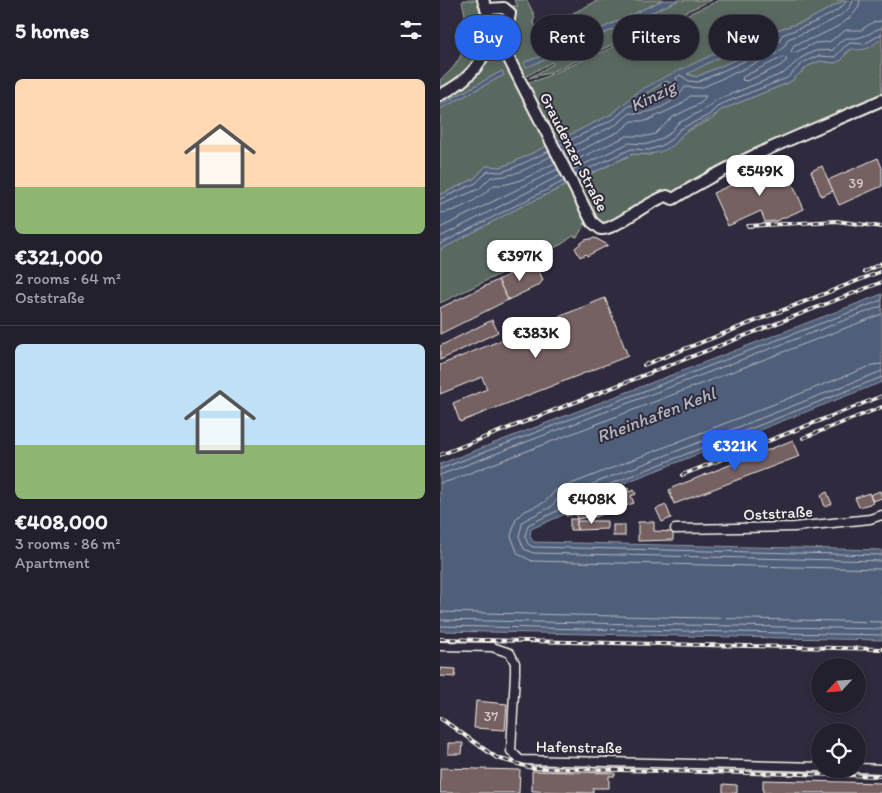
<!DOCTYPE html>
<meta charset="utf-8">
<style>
:root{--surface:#23202e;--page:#2f2d3a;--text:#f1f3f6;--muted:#a3a3aa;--line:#403e4a;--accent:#2563eb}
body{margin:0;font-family:Itim,sans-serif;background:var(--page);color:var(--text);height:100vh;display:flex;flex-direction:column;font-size:19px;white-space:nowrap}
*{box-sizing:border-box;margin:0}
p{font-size:16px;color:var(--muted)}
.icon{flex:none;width:28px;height:28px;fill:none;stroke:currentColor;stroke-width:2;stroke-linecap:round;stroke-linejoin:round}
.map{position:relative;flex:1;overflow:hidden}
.panel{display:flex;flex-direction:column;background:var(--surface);width:440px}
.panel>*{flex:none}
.banner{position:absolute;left:15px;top:15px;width:351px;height:45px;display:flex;gap:10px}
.needle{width:32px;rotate:244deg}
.buttons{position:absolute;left:371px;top:658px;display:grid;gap:10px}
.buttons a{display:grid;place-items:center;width:55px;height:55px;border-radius:50%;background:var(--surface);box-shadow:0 2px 8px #0003,0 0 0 1px var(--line);font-size:25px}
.price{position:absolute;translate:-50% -42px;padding:0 11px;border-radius:10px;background:#fff;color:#222;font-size:16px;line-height:32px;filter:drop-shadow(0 1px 2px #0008)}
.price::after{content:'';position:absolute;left:50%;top:30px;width:15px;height:11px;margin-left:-8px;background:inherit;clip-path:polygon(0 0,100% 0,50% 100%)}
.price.on{background:var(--accent);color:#fff}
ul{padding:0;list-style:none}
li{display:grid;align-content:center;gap:10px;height:265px;padding:0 15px}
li+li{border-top:1px solid var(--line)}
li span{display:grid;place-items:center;height:155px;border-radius:8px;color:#555}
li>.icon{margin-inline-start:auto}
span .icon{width:90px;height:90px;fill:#fffc;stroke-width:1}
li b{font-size:21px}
h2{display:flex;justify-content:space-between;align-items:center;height:60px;padding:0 15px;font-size:21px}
.chip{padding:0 18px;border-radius:22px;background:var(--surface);box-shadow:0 2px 8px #0003,0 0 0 1px var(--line);font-size:18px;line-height:45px}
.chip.on{background:var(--accent);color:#fff}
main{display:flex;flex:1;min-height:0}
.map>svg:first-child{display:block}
</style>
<main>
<section class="panel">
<h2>5 homes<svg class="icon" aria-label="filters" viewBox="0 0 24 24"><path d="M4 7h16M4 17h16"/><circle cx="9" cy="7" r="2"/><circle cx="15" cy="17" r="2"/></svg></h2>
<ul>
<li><span style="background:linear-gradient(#ffd9b3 70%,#8fb573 0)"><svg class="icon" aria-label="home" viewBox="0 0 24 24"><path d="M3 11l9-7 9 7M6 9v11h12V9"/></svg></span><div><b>€321,000</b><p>2 rooms · 64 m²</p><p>Oststraße</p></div></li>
<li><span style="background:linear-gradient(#bfe0f5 65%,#8fb573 0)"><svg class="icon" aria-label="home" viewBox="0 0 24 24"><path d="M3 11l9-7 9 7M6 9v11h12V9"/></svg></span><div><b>€408,000</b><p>3 rooms · 86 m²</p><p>Apartment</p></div></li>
</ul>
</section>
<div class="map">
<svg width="442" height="793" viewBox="0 0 442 793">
<rect width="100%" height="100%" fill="#2f2a3d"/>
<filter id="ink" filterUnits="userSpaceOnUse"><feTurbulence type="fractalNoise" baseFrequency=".02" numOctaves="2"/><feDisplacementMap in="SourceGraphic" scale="10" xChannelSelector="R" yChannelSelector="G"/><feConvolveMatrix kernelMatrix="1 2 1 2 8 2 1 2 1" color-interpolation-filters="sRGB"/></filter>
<g filter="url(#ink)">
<g fill="#5a695f" stroke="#a7ada4">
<path d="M 24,0 L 37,0 C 48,23 47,55 27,73 C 19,80 9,85 0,90 L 0,80 C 27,59 31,34 22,2 Z"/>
<path d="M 74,0 L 87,0 L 95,17 L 93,22 L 99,30 L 159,0 L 223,0 L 100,57 L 85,62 L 102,61 L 239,0 L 272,0 L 109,73 L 89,78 L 113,64 L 112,62 L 83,78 L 68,50 L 73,11 L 71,6 L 78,6 Z"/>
<path d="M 280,0 L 405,0 L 366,21 L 302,41 L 199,91 L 172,114 L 72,163 L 61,167 L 46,166 L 34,179 L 0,195 L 0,109 L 64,75 L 62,71 L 0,105 L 0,98 L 31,79 L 54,15 L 61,14 L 64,17 L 61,41 L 91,92 L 87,82 L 98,80 Z"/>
<path d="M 335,36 L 336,39 L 329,45 L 256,77 L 247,73 L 303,45 Z"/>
<path d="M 442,38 L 442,96 L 239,191 C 213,195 191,208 170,225 L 147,222 L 143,223 L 144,226 L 137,237 L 133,236 L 122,244 L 0,303 L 0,250 L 78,208 L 193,154 L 210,155 L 237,142 L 243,133 L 272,119 L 281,110 L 350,82 L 368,66 L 380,61 L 395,63 L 413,48 L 424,49 Z"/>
<path d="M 226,81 L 231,81 L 232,88 L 201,103 L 196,103 L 198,98 Z"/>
</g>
<g fill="#505e7a" stroke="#9299a6" fill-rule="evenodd">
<path d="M 223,0 L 239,0 L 102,61 L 86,67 L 84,62 L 100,57 Z"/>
<path d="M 405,0 L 442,0 L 442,38 C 437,42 431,48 425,49 C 411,52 410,43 402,60 L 395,63 L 380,61 L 368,66 L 350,82 L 281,110 C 270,121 256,123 244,133 C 241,135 239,139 237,142 C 224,154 208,155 192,154 L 78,208 L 0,250 L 0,195 L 34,179 L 46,166 L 61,167 L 72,163 L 172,114 L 199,91 L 223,78 L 302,41 L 366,21 ZM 334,37 L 336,39 L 329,45 L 256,77 L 247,74 L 303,45 ZM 226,81 L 233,84 L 232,88 L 201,103 L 196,103 L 198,98 Z"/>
<path d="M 62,71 L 64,75 L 0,109 L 0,105 Z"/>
<path d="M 442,294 L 442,382 L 123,507 L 125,514 L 91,529 L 90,536 L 93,542 L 442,550 L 442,640 L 0,631 L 0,464 Z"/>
</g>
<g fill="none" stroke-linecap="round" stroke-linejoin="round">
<g stroke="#b2b6bc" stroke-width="1">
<path d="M 420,0 C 419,23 373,38 354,45 L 351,52 L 354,53 L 375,43 L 389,42 L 406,30 L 421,30 L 433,22 L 442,21"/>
<path d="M 344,57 L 347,60 L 340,66 L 307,81 L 302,80 L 303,77 Z"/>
<path d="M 120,145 L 174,119 L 190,105 L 202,108 L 234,93 L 238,85 L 236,78 L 240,75 L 249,81 L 258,82 L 331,49 L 339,42 L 342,35 C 354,30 405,13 406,0"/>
<path d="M 123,151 L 177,124 L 190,113 C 209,116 236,103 245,87 L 261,88 L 334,55 L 344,47 L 348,39 C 363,33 412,17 413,0"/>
<path d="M 126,157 L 180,131 L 192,121 L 206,121 L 240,105 L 250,96 L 266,96 L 261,103 L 233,117 L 215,134 L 207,136 L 187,136 L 129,163"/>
<path d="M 132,170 L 189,143 L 208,144 L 219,140 L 229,134 L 237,124 L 265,109 L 276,100 L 344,73 L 361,58 L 375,51 L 393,50 C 407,31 409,42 424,36 C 431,34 434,29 442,28"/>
<path d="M 135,175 L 191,149 L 209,150 L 221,146 L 233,138 L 240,129 L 269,115 L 279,105 L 347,78 L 364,62 L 378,56 L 395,57 L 403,48 L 410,43 L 424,44 L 442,34"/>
<path d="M 0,199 L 36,183 L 48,171 L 61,172 L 73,168 L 109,151"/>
<path d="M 0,205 L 39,189 L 51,177 C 73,178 92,166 111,156"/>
<path d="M 0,213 C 18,212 42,197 54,185 C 76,186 96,172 115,163"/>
<path d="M 0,228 L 118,169"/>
<path d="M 0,237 L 121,175"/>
<path d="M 0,244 L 124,181"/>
<path d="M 442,364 L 433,365 L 116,490 L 105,502 L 83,512 L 76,519 L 71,536 L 78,554 L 92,561 L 442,569"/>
<path d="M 442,371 L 119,497 L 111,507 L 83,521 L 79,536 L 84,549 L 93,553 L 442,561"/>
<path d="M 442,377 L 122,503 L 117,511 L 88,525 L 85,536 L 88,544 L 93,547 L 442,555"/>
<path d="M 0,469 L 442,300"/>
<path d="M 0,475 L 442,306"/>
<path d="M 0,483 L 9,481 L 442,314"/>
<path d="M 0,612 L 442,622"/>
<path d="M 0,620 L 442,629"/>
<path d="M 0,626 L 442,635"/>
</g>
</g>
<g fill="#756062" stroke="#f4f1e8">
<path d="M 438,158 L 442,168 L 442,186 L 399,205 L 388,180 Z"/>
<path d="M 343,162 L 364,209 L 336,221 L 325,222 L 321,211 L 288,226 L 273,193 Z"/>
<path d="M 382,166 L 393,191 L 381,196 L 371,171 Z"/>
<path d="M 155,238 L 168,245 L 147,256 L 146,254 L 140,257 L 135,248 L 145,240 Z"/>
<path d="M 88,265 L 90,270 L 99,271 L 103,280 L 99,285 L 68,300 L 58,280 Z"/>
<path d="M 58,280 L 68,300 L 0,334 L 0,308 Z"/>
<path d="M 165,298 L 188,356 L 20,422 L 13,403 L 47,389 L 42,377 L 0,394 L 0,365 Z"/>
<path d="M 52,320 L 58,332 L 0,360 L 0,346 Z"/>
<path d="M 353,440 L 360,456 L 234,504 L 229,490 L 234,487 Z"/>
<path d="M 188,488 L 189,492 L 194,490 L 196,494 L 191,496 L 194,503 L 155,517 L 149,502 Z"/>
<path d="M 440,491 L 442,498 L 433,501 L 430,495 Z"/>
<path d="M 387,492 L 392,504 L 385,507 L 381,495 Z"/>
<path d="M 429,493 L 433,503 L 419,507 L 415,498 Z"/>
<path d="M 149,503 L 152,516 L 137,519 L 136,514 L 126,516 L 124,508 Z"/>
<path d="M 226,505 L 231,518 L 222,522 L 216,509 Z"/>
<rect x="130" y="519" width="7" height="11"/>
<path d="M 137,521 L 167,521 L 167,529 L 137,530 Z"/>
<path d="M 198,522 L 214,522 L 214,531 L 233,532 L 233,540 L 198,541 Z"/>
<rect x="173" y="525" width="12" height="11"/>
<path d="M 0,668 L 16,669 L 15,677 L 0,676 Z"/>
<path d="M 36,701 L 67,704 L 65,730 L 34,728 Z"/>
<path d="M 8,743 L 23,743 L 22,754 L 8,754 Z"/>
<path d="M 0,768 L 80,770 L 79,793 L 0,793 Z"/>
<path d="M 92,771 L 175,773 L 175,776 L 169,776 L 169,788 L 153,788 L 153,793 L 92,791 Z"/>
<path d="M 323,780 L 442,783 L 442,793 L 323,793 Z"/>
<path d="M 283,784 L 297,785 L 297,793 L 283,793 Z"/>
</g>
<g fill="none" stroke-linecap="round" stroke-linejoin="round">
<defs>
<g id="minor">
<path d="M 235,529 L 354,527 L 430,519 L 442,515"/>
<path d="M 0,646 L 52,647 L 70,653 L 75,663 L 75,673 L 71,751 L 80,760 L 380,767"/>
<path d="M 418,768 L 442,769"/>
</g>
<g id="tertiary">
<path d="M 46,9 L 64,8 L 70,13 L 65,42 L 69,59 L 152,222 L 161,229 C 174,231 207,201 227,196 L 233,199 C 298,158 372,131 442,100"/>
<path d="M 0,95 C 38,76 62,43 43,0"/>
</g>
</defs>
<use href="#minor" stroke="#f4f1e8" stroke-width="11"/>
<use href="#tertiary" stroke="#f4f1e8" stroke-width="14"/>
<use href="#minor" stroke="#2f2a3d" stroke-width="8"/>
<use href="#tertiary" stroke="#2f2a3d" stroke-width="10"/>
<defs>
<g id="rail">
<path d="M 308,226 L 396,221 L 442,227"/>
<path d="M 424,272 L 442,263"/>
<path d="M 204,365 L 442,271"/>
<path d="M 363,438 L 442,407"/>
<path d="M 0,455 L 442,282"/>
<path d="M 242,475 L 442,396"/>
<path d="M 0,639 L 442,649"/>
<path d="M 0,718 L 57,758 L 92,768 L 442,776"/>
</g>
</defs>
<use href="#rail" stroke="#f4f1e8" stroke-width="4"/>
<use href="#rail" stroke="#2f2a3d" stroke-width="2" stroke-dasharray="5.5" stroke-linecap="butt"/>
</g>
</g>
<g text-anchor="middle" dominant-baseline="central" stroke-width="4" stroke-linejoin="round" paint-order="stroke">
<g font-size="14" fill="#d4cdc6">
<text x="416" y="183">39</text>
<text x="51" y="716">37</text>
</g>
<g font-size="16" fill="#f4f1e8" stroke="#2f2a3d">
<text transform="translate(134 152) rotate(63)">Graudenzer Straße</text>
<text transform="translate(338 513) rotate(-3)">Oststraße</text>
<text transform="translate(139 747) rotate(1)">Hafenstraße</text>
</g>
<g font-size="18" font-style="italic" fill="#b2b6bc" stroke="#2f2a3d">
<text transform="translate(213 96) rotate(-26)">Kinzig</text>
<text transform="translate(216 415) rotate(-21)">Rheinhafen Kehl</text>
</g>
</g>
</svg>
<div class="buttons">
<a><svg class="needle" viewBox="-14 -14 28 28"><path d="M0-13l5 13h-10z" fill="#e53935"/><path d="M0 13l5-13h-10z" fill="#a3a3aa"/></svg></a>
<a><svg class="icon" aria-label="locate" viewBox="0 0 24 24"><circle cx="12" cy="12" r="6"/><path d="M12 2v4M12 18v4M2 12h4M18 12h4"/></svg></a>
</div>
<b class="price" style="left:320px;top:197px">€549K</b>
<b class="price" style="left:80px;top:282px">€397K</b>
<b class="price" style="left:96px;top:359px">€383K</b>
<b class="price on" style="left:295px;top:472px">€321K</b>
<b class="price" style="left:152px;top:525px">€408K</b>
<div class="banner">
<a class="chip on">Buy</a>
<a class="chip">Rent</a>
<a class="chip">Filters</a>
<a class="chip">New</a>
</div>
</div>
</main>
